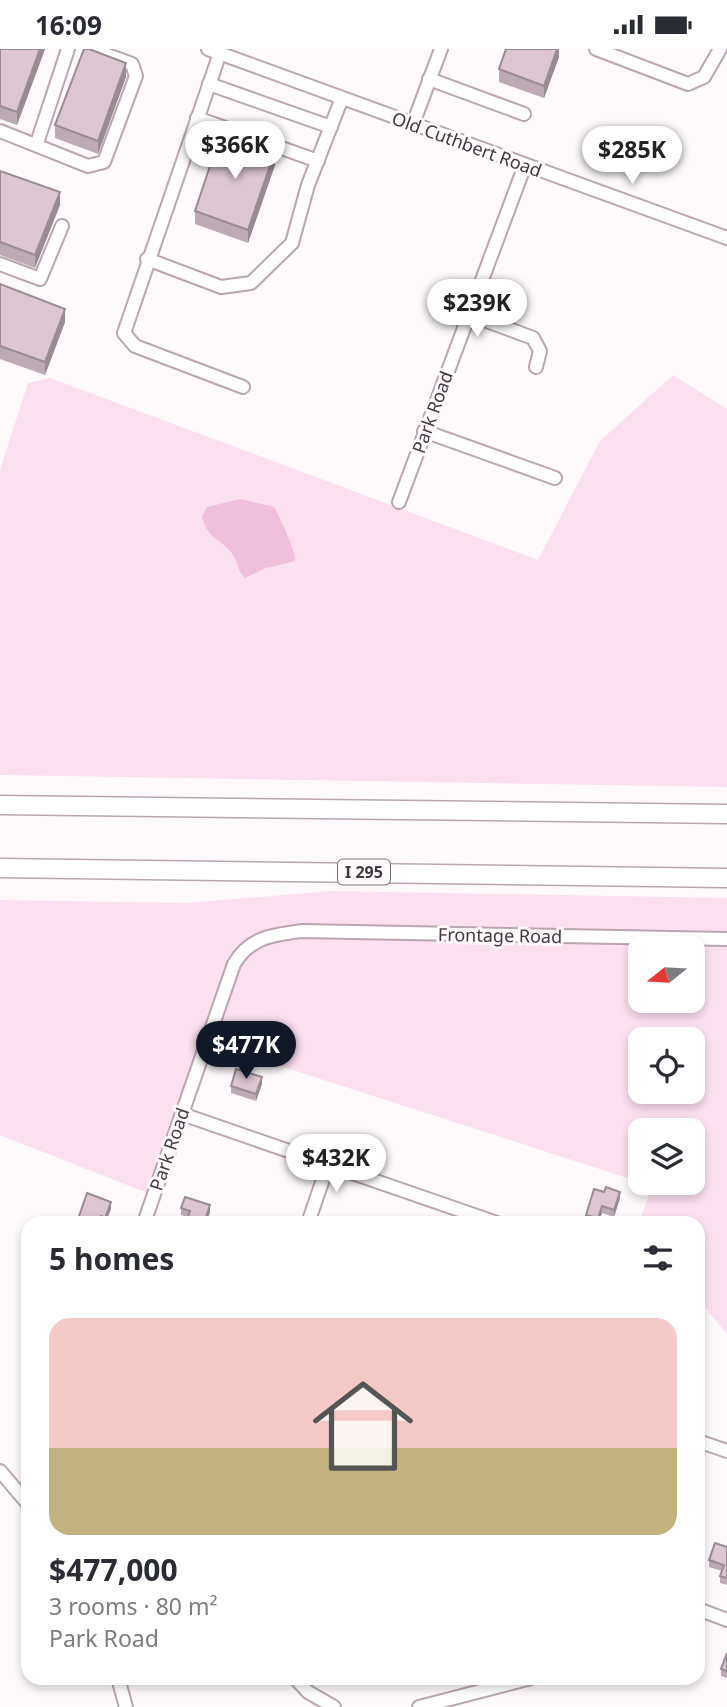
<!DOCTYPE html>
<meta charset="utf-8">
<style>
:root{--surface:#fff;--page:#f7f7f7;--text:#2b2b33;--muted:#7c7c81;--accent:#111827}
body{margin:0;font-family:"Noto Sans",sans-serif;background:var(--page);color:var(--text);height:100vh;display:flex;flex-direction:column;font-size:26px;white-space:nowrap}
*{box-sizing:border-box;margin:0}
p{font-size:23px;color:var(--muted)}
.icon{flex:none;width:38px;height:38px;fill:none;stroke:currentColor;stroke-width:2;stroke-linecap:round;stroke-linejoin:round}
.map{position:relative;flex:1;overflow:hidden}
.drawer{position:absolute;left:21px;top:1167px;width:684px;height:469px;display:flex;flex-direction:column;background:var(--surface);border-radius:21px;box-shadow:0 4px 10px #0003}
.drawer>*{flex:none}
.needle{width:46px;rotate:252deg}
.fabs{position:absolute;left:628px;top:887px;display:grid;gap:14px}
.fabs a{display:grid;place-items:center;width:77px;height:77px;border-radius:14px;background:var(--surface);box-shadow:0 4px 10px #0003;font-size:35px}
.price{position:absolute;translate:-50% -60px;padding:0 16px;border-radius:24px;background:#fff;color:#222;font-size:23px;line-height:46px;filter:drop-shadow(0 2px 4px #0008)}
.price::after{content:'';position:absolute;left:50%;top:42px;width:21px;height:16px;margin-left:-10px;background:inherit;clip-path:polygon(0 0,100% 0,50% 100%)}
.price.on{background:var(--accent);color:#fff}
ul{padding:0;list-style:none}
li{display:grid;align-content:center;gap:14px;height:371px;padding:0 28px}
li span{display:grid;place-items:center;height:217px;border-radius:21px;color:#555}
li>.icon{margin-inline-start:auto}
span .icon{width:126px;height:126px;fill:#fffc;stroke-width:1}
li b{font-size:30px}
h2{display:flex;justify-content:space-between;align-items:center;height:84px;padding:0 28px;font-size:30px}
.status{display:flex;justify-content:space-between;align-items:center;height:49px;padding:0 35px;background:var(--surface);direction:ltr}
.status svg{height:19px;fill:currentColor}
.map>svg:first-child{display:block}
</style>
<div class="status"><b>16:09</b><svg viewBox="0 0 49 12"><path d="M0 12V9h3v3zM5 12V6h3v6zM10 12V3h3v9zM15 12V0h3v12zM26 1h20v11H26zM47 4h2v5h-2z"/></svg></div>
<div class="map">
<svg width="727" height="1658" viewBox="0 0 727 1658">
<rect width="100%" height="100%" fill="#fefafc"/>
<g fill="#fbe0f0" fill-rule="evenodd">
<path d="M 673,326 L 727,360 L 727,738 L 0,726 L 0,421 L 28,334 L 50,329 L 538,511 L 600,392 Z"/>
<path d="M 332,842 L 727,849 L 727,1285 L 698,1250 L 698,1174 L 639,1174 L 652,1138 L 642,1134 L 693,1134 L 693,1082 L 640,1082 L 640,1133 L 200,991 L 150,1145 L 0,1086 L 0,851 L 187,854 ZM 640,900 L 693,900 L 693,952 L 640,952 ZM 640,990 L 693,990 L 693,1043 L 640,1043 Z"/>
</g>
<path fill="#efbfdc" d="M 241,450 L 274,458 C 279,466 297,505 295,512 L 266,519 L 245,529 C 237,522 238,511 231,503 C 219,488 209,492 202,468 L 207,458 Z"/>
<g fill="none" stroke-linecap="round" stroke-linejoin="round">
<defs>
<g id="minor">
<path d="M 208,0 L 727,189"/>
<path d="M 596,0 L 688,35 L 704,28 L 720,0"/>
<path d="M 220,4 L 124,284 L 135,297 L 243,338"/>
<path d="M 429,30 L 524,65"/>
<path d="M 209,35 L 331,78"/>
<path d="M 197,69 L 318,112"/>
<path d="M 413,75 L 441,0"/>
<path d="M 0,82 L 88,117 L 104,113 L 136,27 L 132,15 L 91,0"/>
<path d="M 37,94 L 68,0"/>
<path d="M 147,210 L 221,238 L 251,234 L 292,194 L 308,136 L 342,49"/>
<path d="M 0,215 L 40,230 L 62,177"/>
<path d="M 468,265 L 533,289 L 540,302 L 536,318"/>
<path d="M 424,382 L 555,429"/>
<path d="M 399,453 L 525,116"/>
<path d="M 182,1065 L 497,1174"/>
<path d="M 144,1174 L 234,915 C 250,888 272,886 302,882 L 727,890"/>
<path d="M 308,1174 L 332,1104"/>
<path d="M 698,1392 L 727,1402"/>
<path d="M 0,1422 L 28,1455"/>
<path d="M 698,1560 L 727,1571"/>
<path d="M 118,1629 L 126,1658"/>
<path d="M 295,1629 L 308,1643 L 334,1658"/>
<path d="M 419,1658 L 531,1629"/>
</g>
<g id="highway">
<path d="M 0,756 L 727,765"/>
<path d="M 0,819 L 727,829"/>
</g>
</defs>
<use href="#minor" stroke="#baa5b1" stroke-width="16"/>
<use href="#highway" stroke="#baa5b1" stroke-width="21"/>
<use href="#minor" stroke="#fff" stroke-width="12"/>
<use href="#highway" stroke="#fff" stroke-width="18"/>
</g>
<g fill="#bcaab5">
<path d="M 0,0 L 45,0 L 17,76 L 0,70 Z"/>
<path d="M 559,0 L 559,8 L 544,49 L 499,33 L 499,20 Z"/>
<path d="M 126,28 L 98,105 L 55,89 L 55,76 Z"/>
<path d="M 275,116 L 248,194 L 195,175 L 195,162 Z"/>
<path d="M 0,122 L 60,156 L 35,219 L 0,206 Z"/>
<path d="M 0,235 L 65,273 L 45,326 L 0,310 Z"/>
<path d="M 262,1035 L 256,1052 L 231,1044 L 231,1037 Z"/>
<path d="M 594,1140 L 620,1149 L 614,1168 L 602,1164 L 598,1174 L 592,1174 L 586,1172 L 586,1166 Z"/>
<path d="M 181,1159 L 210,1163 L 206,1174 L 186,1174 L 188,1168 L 181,1166 Z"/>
<path d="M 111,1160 L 106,1174 L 78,1174 L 78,1170 Z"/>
<path d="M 727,1498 L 727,1536 L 720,1534 L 720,1527 L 722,1522 L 709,1518 L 709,1511 Z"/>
<path d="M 727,1604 L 727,1629 L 721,1627 L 721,1620 Z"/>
</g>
<g fill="#998b93">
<path d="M 40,0 L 45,0 L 17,76 L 17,63 Z"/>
<path d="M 557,0 L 559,0 L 559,8 L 544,49 L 544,37 Z"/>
<path d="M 126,14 L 126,28 L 98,105 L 98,92 Z"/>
<path d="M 275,102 L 275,116 L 248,194 L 248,181 Z"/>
<path d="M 60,143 L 60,156 L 35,219 L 35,206 Z"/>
<path d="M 65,260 L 65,273 L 45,326 L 45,313 Z"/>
<path d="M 262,1028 L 262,1035 L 256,1052 L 256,1045 Z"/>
<path d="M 620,1143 L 620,1149 L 614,1168 L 614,1161 Z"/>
<path d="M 111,1153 L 111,1160 L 105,1174 L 105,1169 Z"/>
<path d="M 210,1156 L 210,1163 L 206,1174 L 204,1174 Z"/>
<path d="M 602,1157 L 602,1164 L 598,1174 L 598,1169 Z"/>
</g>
<g fill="#dbc6d2" stroke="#998b93" stroke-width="2">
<path d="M 0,0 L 40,0 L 17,63 L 0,57 Z"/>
<path d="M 84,0 L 89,0 L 126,14 L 98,92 L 55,76 Z"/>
<path d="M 506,0 L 557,0 L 544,37 L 499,20 Z"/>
<path d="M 221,84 L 275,102 L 248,181 L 195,162 Z"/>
<path d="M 0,122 L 60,143 L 35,206 L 0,193 Z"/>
<path d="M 0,235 L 65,260 L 45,313 L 0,297 Z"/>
<path d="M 236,1020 L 262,1028 L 256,1045 L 231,1037 Z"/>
<path d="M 606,1138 L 620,1143 L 614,1161 L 602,1157 L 598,1169 L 586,1166 L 594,1140 L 604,1143 Z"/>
<path d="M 87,1144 L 111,1153 L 105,1169 L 101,1167 L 99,1174 L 90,1174 L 78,1170 Z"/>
<path d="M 185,1148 L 210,1156 L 204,1174 L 186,1174 L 190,1162 L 181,1159 Z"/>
<path d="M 715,1494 L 727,1498 L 727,1529 L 720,1527 L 724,1516 L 709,1511 Z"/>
<path d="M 727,1604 L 727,1622 L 721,1620 Z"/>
</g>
<g text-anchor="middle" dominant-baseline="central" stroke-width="6" stroke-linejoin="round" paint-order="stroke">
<rect fill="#fefafc" stroke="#7a7377" stroke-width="2" x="338" y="810.5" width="52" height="25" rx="5"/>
<g font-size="16" font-weight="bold" fill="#42393e">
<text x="364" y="823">I 295</text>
</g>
<g font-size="18" fill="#42393e" stroke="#fefafc">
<text transform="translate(467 95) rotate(20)">Old Cuthbert Road</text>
<text transform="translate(432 363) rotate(-70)">Park Road</text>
<text transform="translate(500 886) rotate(1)">Frontage Road</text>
<text transform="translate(169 1100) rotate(-71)">Park Road</text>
</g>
</g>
</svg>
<div class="fabs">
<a><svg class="needle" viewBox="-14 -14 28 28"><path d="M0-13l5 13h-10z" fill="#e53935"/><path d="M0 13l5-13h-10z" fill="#7c7c81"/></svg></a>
<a><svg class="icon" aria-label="locate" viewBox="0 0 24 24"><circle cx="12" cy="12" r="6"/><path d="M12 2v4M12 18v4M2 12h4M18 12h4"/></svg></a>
<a><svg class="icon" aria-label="layers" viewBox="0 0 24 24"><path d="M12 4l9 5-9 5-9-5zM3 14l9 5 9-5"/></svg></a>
</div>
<b class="price" style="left:235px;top:132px">$366K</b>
<b class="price" style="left:632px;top:137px">$285K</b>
<b class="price" style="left:477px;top:290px">$239K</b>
<b class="price on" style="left:246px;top:1032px">$477K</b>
<b class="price" style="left:336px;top:1145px">$432K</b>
<section class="drawer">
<h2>5 homes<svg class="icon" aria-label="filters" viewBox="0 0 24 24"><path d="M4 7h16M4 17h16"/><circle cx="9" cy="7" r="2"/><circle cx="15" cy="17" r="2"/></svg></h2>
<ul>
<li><span style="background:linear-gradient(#f6c9c9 60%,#c2b280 0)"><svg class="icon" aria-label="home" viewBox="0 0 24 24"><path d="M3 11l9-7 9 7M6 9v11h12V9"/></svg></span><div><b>$477,000</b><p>3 rooms · 80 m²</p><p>Park Road</p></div></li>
</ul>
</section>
</div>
